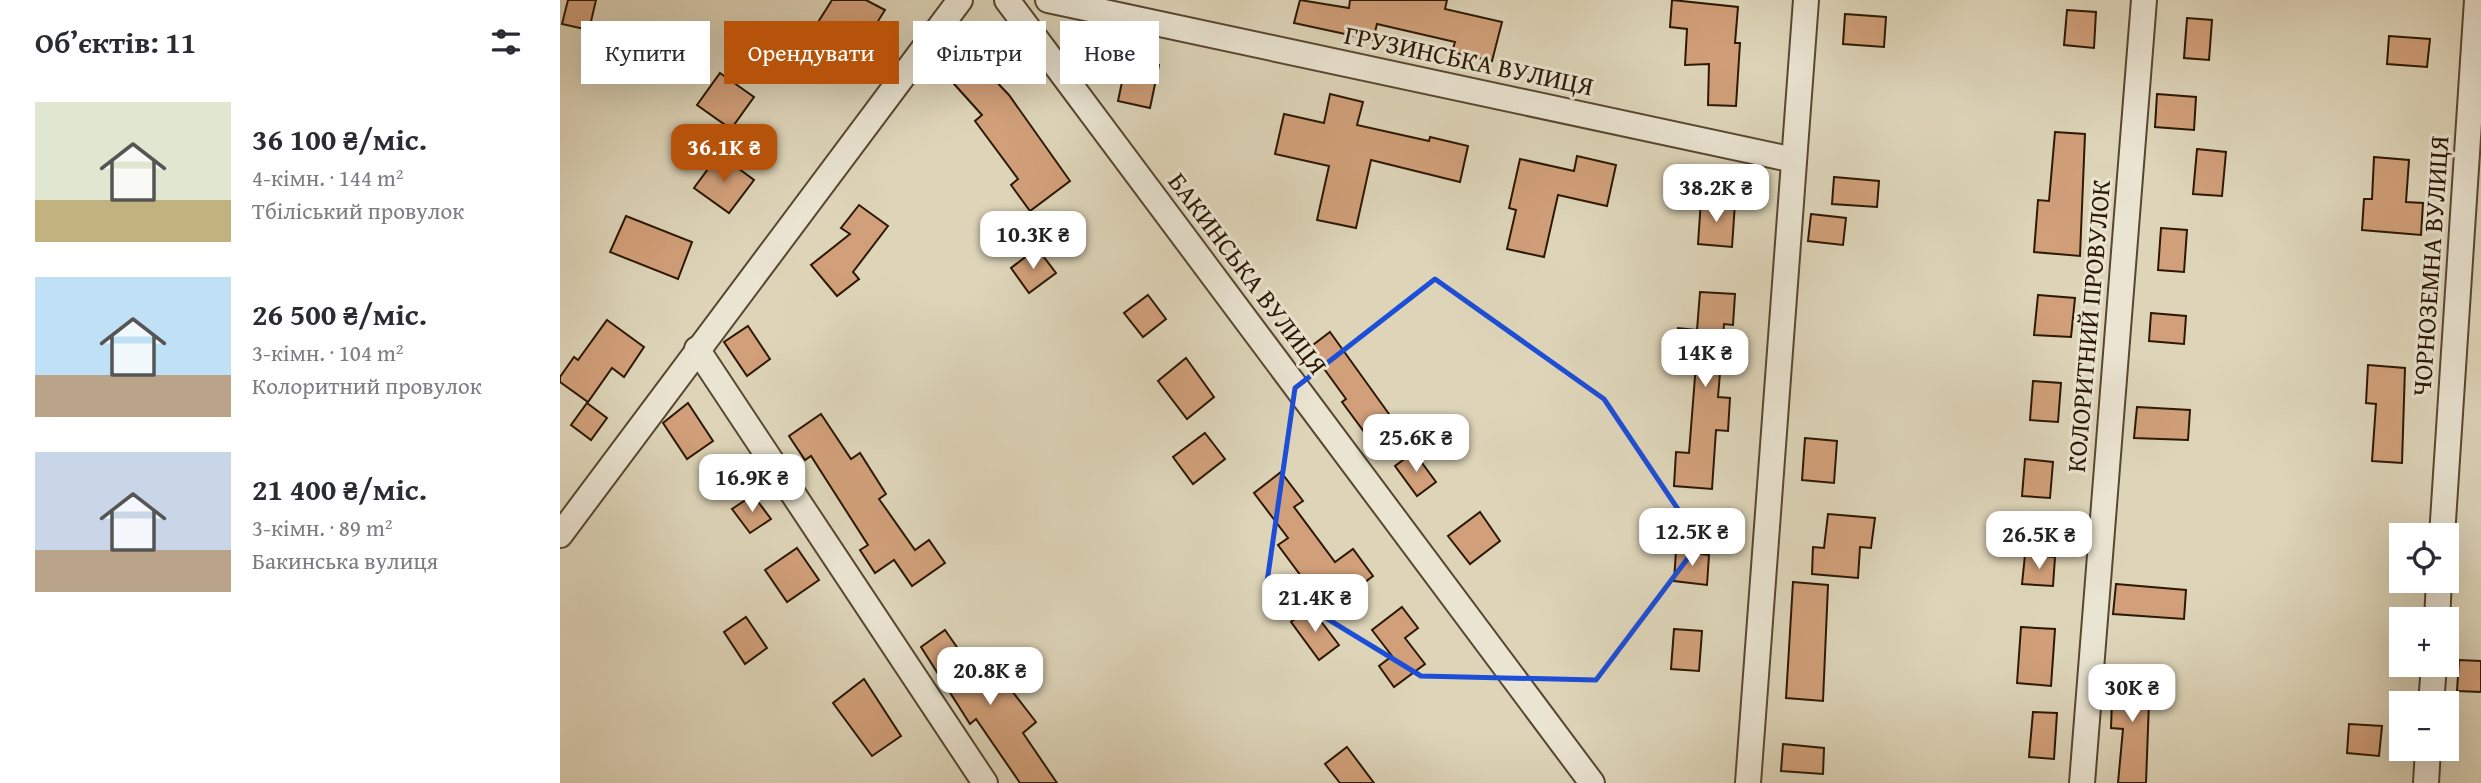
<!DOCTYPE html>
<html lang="uk">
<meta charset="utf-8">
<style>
:root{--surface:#fff;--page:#f7f7f7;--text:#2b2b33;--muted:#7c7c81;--accent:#b45309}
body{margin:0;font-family:"Gentium Book Plus",serif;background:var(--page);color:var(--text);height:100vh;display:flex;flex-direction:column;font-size:26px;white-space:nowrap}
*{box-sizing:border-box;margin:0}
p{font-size:23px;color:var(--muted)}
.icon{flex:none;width:38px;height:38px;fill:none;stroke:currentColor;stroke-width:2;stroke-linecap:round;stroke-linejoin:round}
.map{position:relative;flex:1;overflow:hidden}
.details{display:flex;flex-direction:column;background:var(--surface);width:560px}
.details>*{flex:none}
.hud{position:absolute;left:21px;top:21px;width:665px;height:63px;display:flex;gap:14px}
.controls{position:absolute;left:1829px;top:523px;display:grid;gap:14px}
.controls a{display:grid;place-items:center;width:70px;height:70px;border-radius:0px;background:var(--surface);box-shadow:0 7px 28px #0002;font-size:35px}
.price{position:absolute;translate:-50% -60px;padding:0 16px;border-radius:14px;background:#fff;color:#222;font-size:23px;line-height:46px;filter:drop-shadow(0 2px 4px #0008)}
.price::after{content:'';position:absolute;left:50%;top:42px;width:21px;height:16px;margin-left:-10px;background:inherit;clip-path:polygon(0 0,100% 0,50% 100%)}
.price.selected{background:var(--accent);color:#fff}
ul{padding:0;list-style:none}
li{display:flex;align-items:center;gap:21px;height:175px;padding:0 35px}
li span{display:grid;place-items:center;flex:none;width:196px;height:140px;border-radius:0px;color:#555}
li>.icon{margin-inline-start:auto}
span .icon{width:84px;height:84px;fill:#fffc;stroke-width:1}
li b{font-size:30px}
h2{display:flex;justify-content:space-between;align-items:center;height:84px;padding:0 35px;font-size:30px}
.chip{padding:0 24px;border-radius:0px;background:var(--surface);box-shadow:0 7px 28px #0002;font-size:24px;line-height:63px}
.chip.selected{background:var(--accent);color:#fff}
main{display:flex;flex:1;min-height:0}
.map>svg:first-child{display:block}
</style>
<main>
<section class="details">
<h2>Об’єктів: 11<svg class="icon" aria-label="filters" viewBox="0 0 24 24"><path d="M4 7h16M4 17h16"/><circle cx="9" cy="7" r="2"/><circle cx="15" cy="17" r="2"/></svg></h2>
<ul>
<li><span style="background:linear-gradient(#dfe7d0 70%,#c2b280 0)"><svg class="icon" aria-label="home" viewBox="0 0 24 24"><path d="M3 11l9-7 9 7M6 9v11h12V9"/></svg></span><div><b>36 100 ₴/міс.</b><p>4-кімн. · 144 m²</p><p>Тбіліський провулок</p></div></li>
<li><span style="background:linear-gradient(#bfe0f5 70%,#b9a48a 0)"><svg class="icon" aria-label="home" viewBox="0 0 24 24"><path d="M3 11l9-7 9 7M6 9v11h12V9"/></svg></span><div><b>26 500 ₴/міс.</b><p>3-кімн. · 104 m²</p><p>Колоритний провулок</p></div></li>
<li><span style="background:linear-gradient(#c9d6e8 70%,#b9a48a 0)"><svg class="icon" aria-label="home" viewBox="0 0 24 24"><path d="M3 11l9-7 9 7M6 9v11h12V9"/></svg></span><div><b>21 400 ₴/міс.</b><p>3-кімн. · 89 m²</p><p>Бакинська вулиця</p></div></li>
</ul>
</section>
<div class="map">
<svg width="1921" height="783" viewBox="0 0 1921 783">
<rect width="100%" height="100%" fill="#ded5b9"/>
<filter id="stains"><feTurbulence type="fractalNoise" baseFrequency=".00286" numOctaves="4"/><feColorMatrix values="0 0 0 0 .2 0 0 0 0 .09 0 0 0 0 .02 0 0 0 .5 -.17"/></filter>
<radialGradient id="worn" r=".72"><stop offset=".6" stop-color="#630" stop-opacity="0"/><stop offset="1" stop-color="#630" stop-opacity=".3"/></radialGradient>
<g fill="#d1a07a" stroke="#2c1803" stroke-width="2">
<path d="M 8,0 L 36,0 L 29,30 L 2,24 Z"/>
<path d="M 272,0 L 306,0 L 325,10 L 286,72 L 243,46 Z"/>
<path d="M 740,0 L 789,8 L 790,0 L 887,0 L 885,9 L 942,22 L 932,61 L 892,52 L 895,42 L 817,24 L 813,40 L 734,23 Z"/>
<path d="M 1112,0 L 1178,7 L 1175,43 L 1180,43 L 1176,106 L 1148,105 L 1149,64 L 1125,65 L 1127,29 L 1110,27 Z"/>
<path d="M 1507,10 L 1536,12 L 1534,48 L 1504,45 Z"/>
<path d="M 1285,14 L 1326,17 L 1324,47 L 1283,44 Z"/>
<path d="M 1627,18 L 1652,20 L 1649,60 L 1624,58 Z"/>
<path d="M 1829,36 L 1870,39 L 1867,67 L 1827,64 Z"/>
<path d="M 411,55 L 449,95 L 510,181 L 470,211 L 451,185 L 458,179 L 415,121 L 422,115 L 386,75 Z"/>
<path d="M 567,58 L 599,65 L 590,108 L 558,101 Z"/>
<path d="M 160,73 L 194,97 L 171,129 L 137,105 Z"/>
<path d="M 770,94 L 803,102 L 797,125 L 869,141 L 870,137 L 908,146 L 900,182 L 811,160 L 796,228 L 757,220 L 769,166 L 715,154 L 724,114 L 764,123 Z"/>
<path d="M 1597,94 L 1636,97 L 1634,130 L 1595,127 Z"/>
<path d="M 1495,132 L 1525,134 L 1520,256 L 1474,252 L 1478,200 L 1489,201 Z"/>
<path d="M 1637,149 L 1666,152 L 1662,196 L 1633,194 Z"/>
<path d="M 159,154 L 194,180 L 169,213 L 134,188 Z"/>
<path d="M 1017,156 L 1056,165 L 1047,206 L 998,195 L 984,257 L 947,249 L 956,210 L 949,208 L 960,159 L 1014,171 Z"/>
<path d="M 1814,157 L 1849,160 L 1846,202 L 1863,203 L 1861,235 L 1802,230 L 1804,199 L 1812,199 Z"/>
<path d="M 1274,177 L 1319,181 L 1317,207 L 1272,204 Z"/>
<path d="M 1141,200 L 1175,203 L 1172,247 L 1138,244 Z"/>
<path d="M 299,205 L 328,226 L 293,272 L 299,279 L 277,296 L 251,265 L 290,234 L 281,228 Z"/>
<path d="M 1251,214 L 1286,218 L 1283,245 L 1248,241 Z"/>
<path d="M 66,216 L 132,242 L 118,279 L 50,252 Z"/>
<path d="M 1601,228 L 1627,230 L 1624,272 L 1598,270 Z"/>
<path d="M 477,248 L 496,273 L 469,293 L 451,268 Z"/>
<path d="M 1140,292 L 1175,294 L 1173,325 L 1164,324 L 1158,397 L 1170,398 L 1168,431 L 1156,430 L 1152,489 L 1114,486 L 1116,452 L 1129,453 L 1136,364 L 1116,363 L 1118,328 L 1137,330 Z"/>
<path d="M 588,295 L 606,319 L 583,337 L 564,313 Z"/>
<path d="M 1478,295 L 1515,298 L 1511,337 L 1474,335 Z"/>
<path d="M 1591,313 L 1626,316 L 1624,344 L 1589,341 Z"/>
<path d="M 47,320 L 84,347 L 64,377 L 52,368 L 28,402 L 0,382 L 0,377 L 14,357 L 18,360 Z"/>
<path d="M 188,326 L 210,359 L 187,376 L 164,342 Z"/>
<path d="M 770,332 L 829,414 L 805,433 L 782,402 L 786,399 L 749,348 Z"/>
<path d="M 626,358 L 654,397 L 627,419 L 598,381 Z"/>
<path d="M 1808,365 L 1845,368 L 1842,463 L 1812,461 L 1816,404 L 1806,403 Z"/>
<path d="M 1473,381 L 1501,383 L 1498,422 L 1470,420 Z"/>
<path d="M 27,403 L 47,418 L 31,440 L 11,425 Z"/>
<path d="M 128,403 L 153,441 L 127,459 L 103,423 Z"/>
<path d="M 1577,407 L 1630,410 L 1628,440 L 1574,438 Z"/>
<path d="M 261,414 L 291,459 L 300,453 L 326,494 L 319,499 L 355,550 L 369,540 L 385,563 L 352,586 L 334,560 L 315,573 L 300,550 L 308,545 L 251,456 L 245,460 L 229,436 Z"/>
<path d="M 645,433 L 665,459 L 633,484 L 613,457 Z"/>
<path d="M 1245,438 L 1277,441 L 1274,483 L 1242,480 Z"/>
<path d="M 854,452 L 876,482 L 857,496 L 835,466 Z"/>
<path d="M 1465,459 L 1493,462 L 1490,498 L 1462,496 Z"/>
<path d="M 721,472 L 743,501 L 734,507 L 775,562 L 793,549 L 813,576 L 767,611 L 718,545 L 728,538 L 694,493 Z"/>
<path d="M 193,495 L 211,519 L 190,533 L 172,509 Z"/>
<path d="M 920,512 L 940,541 L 910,564 L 888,536 Z"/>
<path d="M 1268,514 L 1315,518 L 1311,548 L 1300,547 L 1298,578 L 1252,574 L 1253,547 L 1264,548 Z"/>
<path d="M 237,548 L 259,580 L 227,602 L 205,570 Z"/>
<path d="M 1116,551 L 1149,555 L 1147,585 L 1114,581 Z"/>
<path d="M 1465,555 L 1495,557 L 1493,586 L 1462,584 Z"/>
<path d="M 1233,582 L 1268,585 L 1263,701 L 1226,698 Z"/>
<path d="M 1556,584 L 1626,590 L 1624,619 L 1553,614 Z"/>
<path d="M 750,607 L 779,645 L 759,660 L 731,622 Z"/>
<path d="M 842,607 L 858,628 L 845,638 L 865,664 L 834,687 L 819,666 L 832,656 L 812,630 Z"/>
<path d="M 186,617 L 207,648 L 185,664 L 164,632 Z"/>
<path d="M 1461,627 L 1495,629 L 1491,686 L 1457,683 Z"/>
<path d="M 1114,629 L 1142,631 L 1139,671 L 1111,669 Z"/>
<path d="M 385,630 L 415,673 L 435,656 L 456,688 L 452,691 L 476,722 L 463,733 L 497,783 L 460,783 L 416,719 L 410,724 L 361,647 Z"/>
<path d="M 1899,660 L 1921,661 L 1921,692 L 1897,691 Z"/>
<path d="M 1553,672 L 1590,675 L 1586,783 L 1558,783 L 1563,729 L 1551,728 Z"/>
<path d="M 304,679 L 341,736 L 312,756 L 273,703 Z"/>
<path d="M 1473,712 L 1497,713 L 1494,759 L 1469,757 Z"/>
<path d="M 1789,724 L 1822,726 L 1819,756 L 1787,753 Z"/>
<path d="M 1223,744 L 1264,748 L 1263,774 L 1221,771 Z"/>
<path d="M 787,747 L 814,783 L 780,783 L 765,764 Z"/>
</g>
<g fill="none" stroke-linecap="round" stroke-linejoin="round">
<defs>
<g id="minor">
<path d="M 447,0 L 1032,783"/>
<path d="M 488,0 L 1234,160"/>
<path d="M 137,349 L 425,783"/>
<path d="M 0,535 L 400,0"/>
<path d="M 1882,536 L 1917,0"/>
<path d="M 1877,620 L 1879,581"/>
<path d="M 1871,704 L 1874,665"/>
<path d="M 1188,783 L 1246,0"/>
<path d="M 1522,783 L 1584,0"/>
<path d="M 1866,783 L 1868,749"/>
</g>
</defs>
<use href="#minor" stroke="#584730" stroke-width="28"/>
<use href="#minor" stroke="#eae4d2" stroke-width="24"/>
</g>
<path fill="none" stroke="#1d4ed8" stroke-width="5" stroke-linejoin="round" d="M 875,279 L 1044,399 L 1140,542 L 1036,680 L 861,676 L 707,582 L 735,388 Z"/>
<g text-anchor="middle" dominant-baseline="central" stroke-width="6" stroke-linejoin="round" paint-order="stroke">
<g font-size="26" fill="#2c1803" stroke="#eae4d2">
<text transform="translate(909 60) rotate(12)">ГРУЗИНСЬКА ВУЛИЦЯ</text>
<text transform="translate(1870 266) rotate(-86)">ЧОРНОЗЕМНА ВУЛИЦЯ</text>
<text transform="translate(688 273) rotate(53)">БАКИНСЬКА ВУЛИЦЯ</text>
<text transform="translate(1528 326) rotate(-85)">КОЛОРИТНИЙ ПРОВУЛОК</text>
</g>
</g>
<rect width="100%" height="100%" filter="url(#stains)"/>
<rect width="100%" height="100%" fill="url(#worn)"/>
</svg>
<div class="controls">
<a><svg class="icon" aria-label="locate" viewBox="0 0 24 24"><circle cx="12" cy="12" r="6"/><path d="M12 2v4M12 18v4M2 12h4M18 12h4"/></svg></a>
<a>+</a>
<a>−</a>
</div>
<b class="price selected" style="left:164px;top:184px">36.1K ₴</b>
<b class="price" style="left:1156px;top:224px">38.2K ₴</b>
<b class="price" style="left:473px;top:271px">10.3K ₴</b>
<b class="price" style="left:1145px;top:389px">14K ₴</b>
<b class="price" style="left:856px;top:474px">25.6K ₴</b>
<b class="price" style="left:192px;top:514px">16.9K ₴</b>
<b class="price" style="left:1132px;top:568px">12.5K ₴</b>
<b class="price" style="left:1479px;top:571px">26.5K ₴</b>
<b class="price" style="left:755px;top:634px">21.4K ₴</b>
<b class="price" style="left:430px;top:707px">20.8K ₴</b>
<b class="price" style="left:1572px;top:724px">30K ₴</b>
<div class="hud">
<a class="chip">Купити</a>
<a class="chip selected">Орендувати</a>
<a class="chip">Фільтри</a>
<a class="chip">Нове</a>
</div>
</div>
</main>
